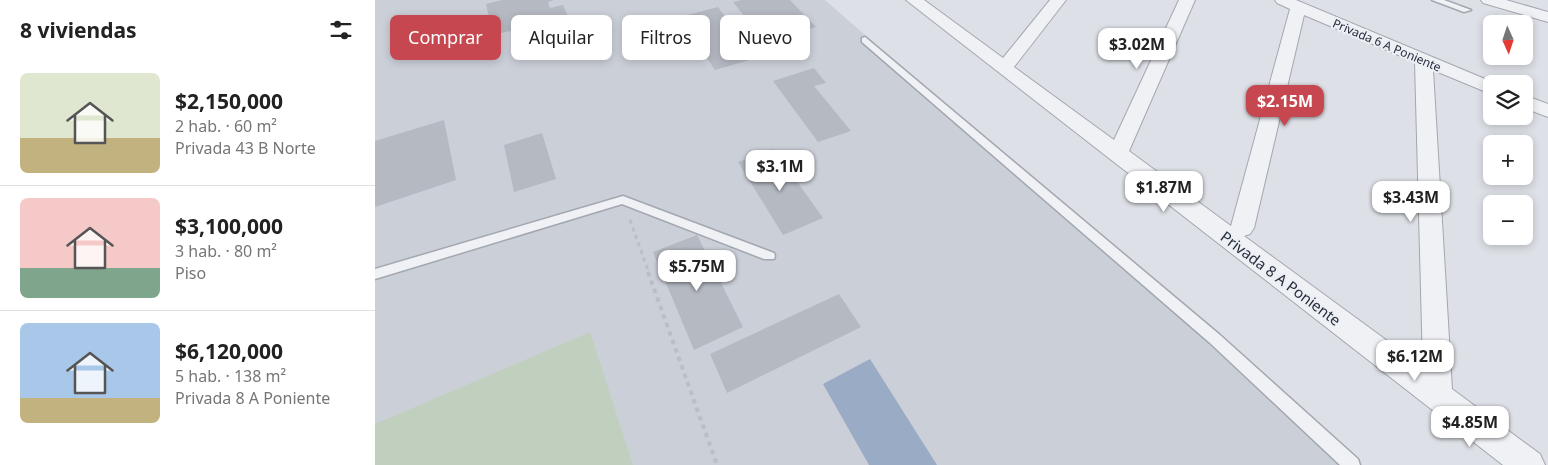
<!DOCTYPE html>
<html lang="es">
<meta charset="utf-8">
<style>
:root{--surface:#fff;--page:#f6f6f6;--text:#222;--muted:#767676;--line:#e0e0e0;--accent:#c6474f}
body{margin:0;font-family:"Noto Sans",sans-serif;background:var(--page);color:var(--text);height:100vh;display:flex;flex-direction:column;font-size:19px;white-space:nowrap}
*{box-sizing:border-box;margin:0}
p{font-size:16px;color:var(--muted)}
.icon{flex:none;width:28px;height:28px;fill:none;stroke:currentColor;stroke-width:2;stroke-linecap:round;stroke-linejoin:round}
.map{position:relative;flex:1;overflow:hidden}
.details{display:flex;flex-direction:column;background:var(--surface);width:375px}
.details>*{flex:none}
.hud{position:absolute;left:15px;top:15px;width:475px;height:45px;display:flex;gap:10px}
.needle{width:32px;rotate:177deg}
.fabs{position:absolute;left:1108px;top:15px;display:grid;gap:10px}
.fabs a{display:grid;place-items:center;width:50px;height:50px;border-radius:8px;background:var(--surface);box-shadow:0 2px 8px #0003;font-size:25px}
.price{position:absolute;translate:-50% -42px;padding:0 11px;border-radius:10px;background:#fff;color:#222;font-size:16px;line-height:32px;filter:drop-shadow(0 1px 2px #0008)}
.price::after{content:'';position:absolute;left:50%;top:30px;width:15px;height:11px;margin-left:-8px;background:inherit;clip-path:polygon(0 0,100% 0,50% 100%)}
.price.selected{background:var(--accent);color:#fff}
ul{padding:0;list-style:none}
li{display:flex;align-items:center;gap:15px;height:125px;padding:0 20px}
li+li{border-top:1px solid var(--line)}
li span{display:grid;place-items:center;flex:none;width:140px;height:100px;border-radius:8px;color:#555}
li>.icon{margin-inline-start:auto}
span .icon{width:60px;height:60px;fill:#fffc;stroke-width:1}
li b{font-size:21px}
h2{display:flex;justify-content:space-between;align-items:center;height:60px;padding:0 20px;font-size:21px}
.pill{padding:0 18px;border-radius:8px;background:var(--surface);box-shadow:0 2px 8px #0003;font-size:18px;line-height:45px}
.pill.selected{background:var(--accent);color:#fff}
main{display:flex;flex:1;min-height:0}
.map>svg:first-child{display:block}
</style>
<main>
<section class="details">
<h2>8 viviendas<svg class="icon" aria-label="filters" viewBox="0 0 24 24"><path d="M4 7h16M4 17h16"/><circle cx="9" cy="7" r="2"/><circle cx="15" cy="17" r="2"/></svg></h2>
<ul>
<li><span style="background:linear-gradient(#dfe7d0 65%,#c2b280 0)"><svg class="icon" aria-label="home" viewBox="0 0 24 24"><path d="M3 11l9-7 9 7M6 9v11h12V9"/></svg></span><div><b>$2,150,000</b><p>2 hab. · 60 m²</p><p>Privada 43 B Norte</p></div></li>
<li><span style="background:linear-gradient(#f6c9c9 70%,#7fa58c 0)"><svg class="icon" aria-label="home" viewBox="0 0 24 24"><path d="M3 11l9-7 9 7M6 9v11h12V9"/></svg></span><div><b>$3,100,000</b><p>3 hab. · 80 m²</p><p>Piso</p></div></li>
<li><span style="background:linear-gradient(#a9c7e8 75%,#c2b280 0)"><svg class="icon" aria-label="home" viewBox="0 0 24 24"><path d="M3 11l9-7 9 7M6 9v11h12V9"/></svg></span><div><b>$6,120,000</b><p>5 hab. · 138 m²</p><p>Privada 8 A Poniente</p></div></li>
</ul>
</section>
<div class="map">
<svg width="1173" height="465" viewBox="0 0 1173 465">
<rect width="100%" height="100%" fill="#dde0e6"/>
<path fill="#cbcfd8" d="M 0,0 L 450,0 L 981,465 L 0,465 Z"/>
<path fill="#c1cfbf" d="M 215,332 L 258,465 L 0,465 L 0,424 Z"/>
<path fill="#9aabc5" d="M 495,359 L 562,465 L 494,465 L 448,384 Z"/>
<g fill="#b5b9c2">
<path d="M 127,0 L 179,0 L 173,2 L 175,8 L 188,5 L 193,17 L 118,35 L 111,4 Z"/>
<path d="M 367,0 L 415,0 L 441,27 L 390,42 L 358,2 Z"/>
<path d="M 343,7 L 381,58 L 340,70 L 305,17 Z"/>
<path d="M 439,68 L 451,83 L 439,86 L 476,131 L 443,142 L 398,81 Z"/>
<path d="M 69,120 L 81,180 L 0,207 L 0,141 Z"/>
<path d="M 167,133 L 181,179 L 139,192 L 129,145 Z"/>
<path d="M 399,149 L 448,218 L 408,235 L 363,162 Z"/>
<path d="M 322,235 L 368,327 L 319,350 L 278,252 Z"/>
<path d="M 464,294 L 486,327 L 352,393 L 335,354 Z"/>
</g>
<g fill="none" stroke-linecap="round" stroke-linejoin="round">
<defs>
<g id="lane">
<path d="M 1057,0 L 1069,0 L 1096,10 L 1089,12 Z"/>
<path d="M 490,37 L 845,335 L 983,459 L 985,465 L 965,465 L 835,343 L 487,42 L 487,38 Z"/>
<path d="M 248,196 L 399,253 L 400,256 L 399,259 L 389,259 L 247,204 L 0,279 L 0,269 Z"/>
</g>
<g id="street">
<path d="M 531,0 L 549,0 L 628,58 L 675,0 L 691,0 L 639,67 L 739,140 L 804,0 L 820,0 L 754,151 L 856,226 L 915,9 L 902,3 L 900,0 L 921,0 L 1122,84 L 1116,84 L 1116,94 L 1058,70 L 1077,389 L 1165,454 L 1170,465 L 1128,465 ZM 929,15 L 1040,62 L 1048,367 L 869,236 L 875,234 L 879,228 Z"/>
<path d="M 1106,0 L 1131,0 L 1173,12 L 1173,22 L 1108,3 Z"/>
<path d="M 1149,95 L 1173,104 L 1173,117 L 1149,108 Z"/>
</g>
</defs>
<use href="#lane" stroke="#a3a7b0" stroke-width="3"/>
<use href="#street" stroke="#a3a7b0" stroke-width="2"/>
<path stroke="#bbbec5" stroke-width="3" stroke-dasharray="4 4" stroke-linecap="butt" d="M 255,220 L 274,273"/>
<path stroke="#bbbec5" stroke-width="4" stroke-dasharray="4.5 4.5" stroke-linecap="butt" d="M 273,272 L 342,465"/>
<use href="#lane" fill="#eff1f5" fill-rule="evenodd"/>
<use href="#street" fill="#eff1f5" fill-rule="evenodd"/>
</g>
<g text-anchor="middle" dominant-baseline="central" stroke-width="4" stroke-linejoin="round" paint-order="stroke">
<g font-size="12" fill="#272d3c" stroke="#eceff4">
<text transform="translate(1012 45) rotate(23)">Privada 6 A Poniente</text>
</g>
<g font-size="15" fill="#272d3c" stroke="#eceff4">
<text transform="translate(906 278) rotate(37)">Privada 8 A Poniente</text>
</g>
</g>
</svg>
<div class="fabs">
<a><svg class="needle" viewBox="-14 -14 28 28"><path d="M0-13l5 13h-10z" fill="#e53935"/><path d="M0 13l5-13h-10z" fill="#767676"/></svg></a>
<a><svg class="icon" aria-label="layers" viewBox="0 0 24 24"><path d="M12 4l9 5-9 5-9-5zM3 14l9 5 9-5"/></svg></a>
<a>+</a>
<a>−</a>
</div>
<b class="price" style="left:762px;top:70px">$3.02M</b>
<b class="price selected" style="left:910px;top:127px">$2.15M</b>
<b class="price" style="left:405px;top:192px">$3.1M</b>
<b class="price" style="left:789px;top:213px">$1.87M</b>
<b class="price" style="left:1036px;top:223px">$3.43M</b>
<b class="price" style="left:322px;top:292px">$5.75M</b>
<b class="price" style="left:1040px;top:382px">$6.12M</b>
<b class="price" style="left:1095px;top:448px">$4.85M</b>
<div class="hud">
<a class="pill selected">Comprar</a>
<a class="pill">Alquilar</a>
<a class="pill">Filtros</a>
<a class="pill">Nuevo</a>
</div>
</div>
</main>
